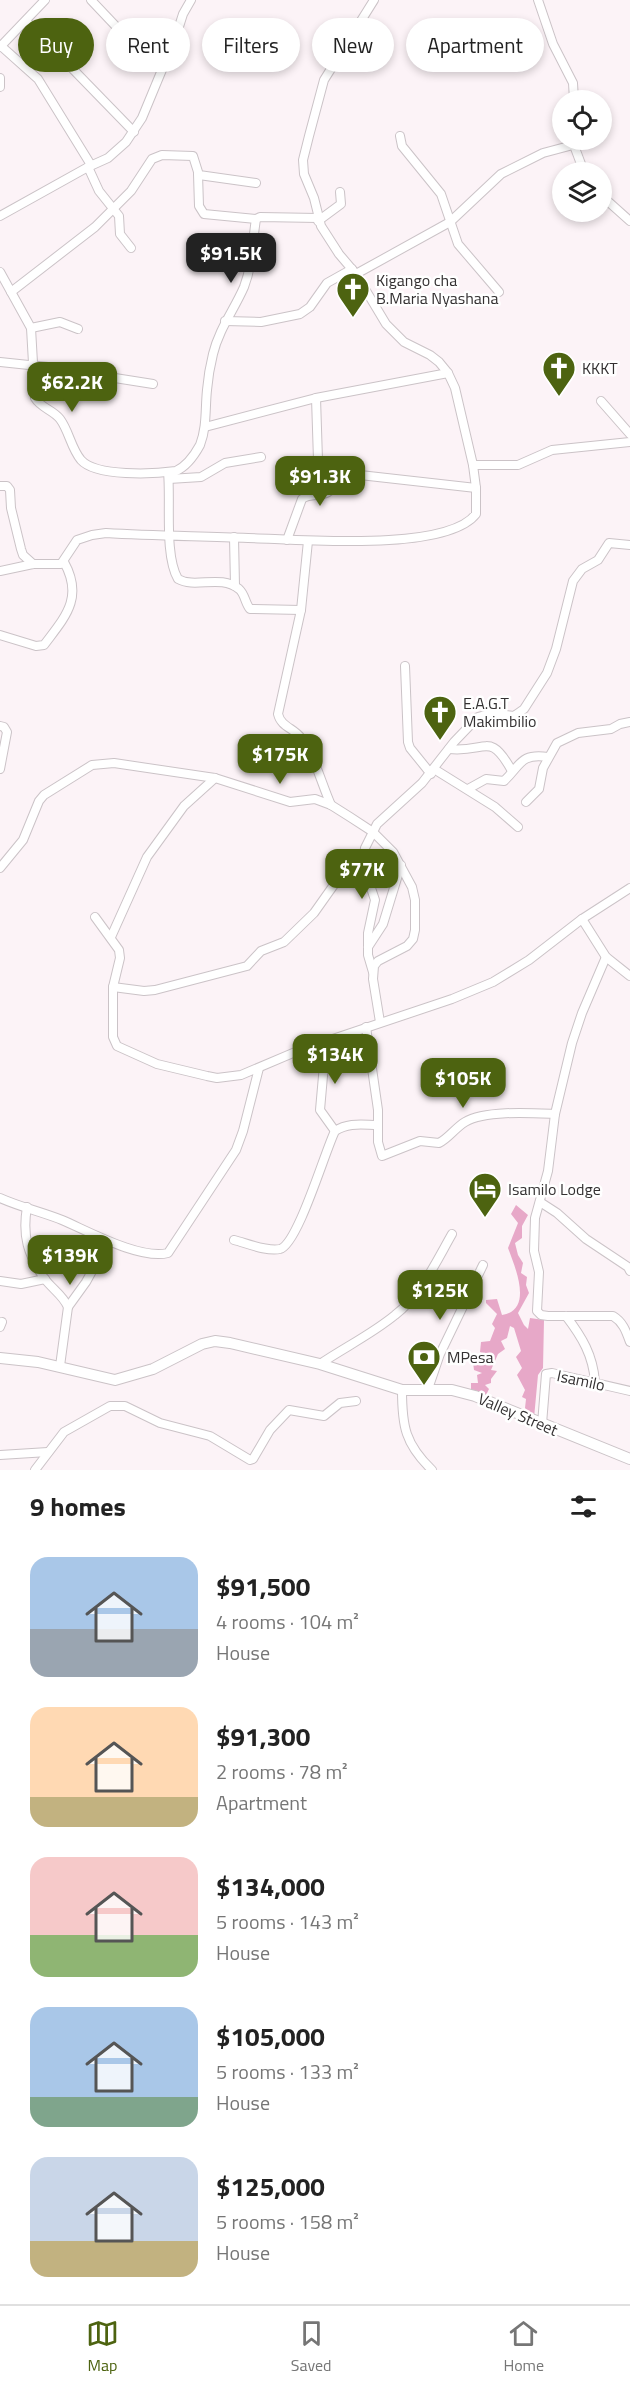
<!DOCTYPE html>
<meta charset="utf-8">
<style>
:root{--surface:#fff;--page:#f6f6f6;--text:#222;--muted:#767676;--line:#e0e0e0;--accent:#4d6310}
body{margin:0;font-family:"Titillium Web",sans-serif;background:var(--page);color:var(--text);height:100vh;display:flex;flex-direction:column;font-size:22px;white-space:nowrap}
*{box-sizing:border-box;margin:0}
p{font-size:20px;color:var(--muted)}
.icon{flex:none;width:33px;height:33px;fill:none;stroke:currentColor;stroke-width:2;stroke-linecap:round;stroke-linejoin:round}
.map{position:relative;height:1470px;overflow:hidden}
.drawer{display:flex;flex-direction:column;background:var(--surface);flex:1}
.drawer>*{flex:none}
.banner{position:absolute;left:18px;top:18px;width:594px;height:54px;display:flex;gap:12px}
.fabs{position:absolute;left:552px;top:90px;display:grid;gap:12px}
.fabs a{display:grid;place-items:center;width:60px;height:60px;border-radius:50%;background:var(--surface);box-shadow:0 3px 9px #0003;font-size:30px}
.price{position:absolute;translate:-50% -51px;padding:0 14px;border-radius:12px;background:var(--accent);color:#fff;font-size:20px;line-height:39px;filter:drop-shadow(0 2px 3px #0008)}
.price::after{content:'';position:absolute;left:50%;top:36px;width:18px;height:14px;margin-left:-9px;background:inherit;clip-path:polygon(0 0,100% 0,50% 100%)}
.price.selected{background:#222;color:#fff}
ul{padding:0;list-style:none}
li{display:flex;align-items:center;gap:18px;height:150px;padding:0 30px}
li span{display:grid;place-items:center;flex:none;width:168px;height:120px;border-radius:18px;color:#555}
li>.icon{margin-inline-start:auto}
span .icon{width:72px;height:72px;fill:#fffc;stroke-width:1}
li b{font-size:26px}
h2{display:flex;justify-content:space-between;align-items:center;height:72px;padding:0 30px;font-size:26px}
.tag{padding:0 21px;border-radius:27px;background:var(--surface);box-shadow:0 3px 9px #0003;font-size:21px;line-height:54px}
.tag.selected{background:var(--accent);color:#fff}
.dock{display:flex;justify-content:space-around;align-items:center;height:84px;border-top:2px solid var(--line);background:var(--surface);font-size:16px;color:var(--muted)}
.dock a{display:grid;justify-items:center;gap:3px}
.dock .selected{color:var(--accent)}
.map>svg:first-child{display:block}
</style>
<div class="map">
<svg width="630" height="1470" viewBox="0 0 630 1470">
<rect width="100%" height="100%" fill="#fcf3f7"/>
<path fill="#e7a8c8" d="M 516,1205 L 528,1215 L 522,1226 L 522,1238 L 515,1243 L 518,1255 L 523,1263 L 521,1273 L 527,1277 L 526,1285 L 529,1293 L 518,1313 L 524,1325 L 528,1329 L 530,1318 L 544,1320 L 543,1368 L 538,1375 L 534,1418 L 529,1415 L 525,1408 L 526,1399 L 522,1397 L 525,1390 L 517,1375 L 522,1368 L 516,1357 L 521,1351 L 514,1328 L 510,1326 L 507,1338 L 501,1341 L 505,1349 L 498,1354 L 491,1370 L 497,1371 L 491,1379 L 491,1383 L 485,1385 L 489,1389 L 485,1397 L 471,1391 L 471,1383 L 478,1383 L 477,1375 L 482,1373 L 474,1370 L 473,1362 L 478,1361 L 482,1365 L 488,1358 L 480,1352 L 481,1342 L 490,1341 L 495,1328 L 492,1324 L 497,1314 L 486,1303 L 486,1300 L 497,1299 L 502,1315 C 534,1310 515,1267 508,1248 L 518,1223 L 511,1214 Z"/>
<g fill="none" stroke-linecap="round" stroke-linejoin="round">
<defs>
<g id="minor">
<path d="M 91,0 L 127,38 L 163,62"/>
<path d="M 538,0 L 553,44 L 573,83 L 574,100"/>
<path d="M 27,22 L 134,132"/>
<path d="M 1,46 L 38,79 L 91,165"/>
<path d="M 0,47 L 45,0"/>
<path d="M 0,78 L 0,87"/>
<path d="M 400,136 L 402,146 L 441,194 L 458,244 L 499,292"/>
<path d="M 572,140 L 584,172"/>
<path d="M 88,167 L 99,191 L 119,216 L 120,234 L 131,248"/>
<path d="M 198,174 L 199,206 L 204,214 L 256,219"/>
<path d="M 602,196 L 630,221"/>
<path d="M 0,216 L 88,167 L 108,158 L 126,142 L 142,118 L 176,36 L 183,14 L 191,0"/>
<path d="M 318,221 L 341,204 L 340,192"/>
<path d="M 0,272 L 31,328 L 35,398 C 41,408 53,410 60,419 C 69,431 71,448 81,460 C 96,477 154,474 176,471 C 187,466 194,456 200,445 C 207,427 205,409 207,390 C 208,378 210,366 213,354 C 219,329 234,310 244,287 C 253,263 252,244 256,219 L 260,217 L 318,218"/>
<path d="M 356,274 L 450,222 L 501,174 L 543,153 L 573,145"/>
<path d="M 11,292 L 95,227 L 131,191 L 152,159 L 162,155 L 193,156 L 199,175 L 256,183"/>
<path d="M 225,321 L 261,322 L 300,314 L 310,307 L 327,283 L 352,269"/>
<path d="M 31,328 L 60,322 L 78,329"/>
<path d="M 0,362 L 48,367 L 85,378 L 115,378 L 153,384"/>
<path d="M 316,398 L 318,460 L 323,467 L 360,475 L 476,488"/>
<path d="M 601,401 L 630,434"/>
<path d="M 205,427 L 316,398 L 448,373"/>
<path d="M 473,465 L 518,465 L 552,450 L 630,442"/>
<path d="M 168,472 C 171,501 164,555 178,579 C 196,589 220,574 239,589 C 245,594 245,603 250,609 L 301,610"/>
<path d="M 169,479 L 201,477 L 225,463 L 261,457"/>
<path d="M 0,486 L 7,486 L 10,490 L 11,508 L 21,549 L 23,555 L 33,564"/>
<path d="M 234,537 L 235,586"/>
<path d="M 287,540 L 302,499 C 310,492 323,498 331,490 C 336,485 338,477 341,472"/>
<path d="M 308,541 L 301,610 L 278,714 C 281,727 294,728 301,738 C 314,754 322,785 331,805"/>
<path d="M 0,571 L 33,564 L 61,564 L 77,540 L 92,535 L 106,533 C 154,536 201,536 248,538 C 295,539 446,553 476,514 L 476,488 L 473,465 L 455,388 L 448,373 L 439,362 L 430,355 L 404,342 L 386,324 L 356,274 L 339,254 L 321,226 L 314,198 L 304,174 L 303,160 L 309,136 L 324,80 L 374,0"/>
<path d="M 0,635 L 36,646 L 44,645 C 65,617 84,598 64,562"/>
<path d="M 405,666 L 408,742 L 410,748 L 431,774"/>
<path d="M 0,726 L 4,727 L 7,732 L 0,769"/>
<path d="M 449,749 C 487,753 489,730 512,771"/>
<path d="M 434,769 L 495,807 L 518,827"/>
<path d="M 468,789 L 486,779 L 504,781 C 521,765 520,753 548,757"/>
<path d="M 526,802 L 539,789 L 543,768 L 557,743 L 578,733 L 611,729 L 620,724 L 630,722"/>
<path d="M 0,868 L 23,840 L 39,801 L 44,795 L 92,765 L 114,763 L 215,778 L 290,802 L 315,799 L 331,805 L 350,817 L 373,832 L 393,852 L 412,887 L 415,900 L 415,930 L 413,939 L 407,946 L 378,961 L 374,966 L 373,979 L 380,1022"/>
<path d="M 95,917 L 119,950 L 120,958 L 113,987 L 113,1037 L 117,1046 L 157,1064 L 207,1076 L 217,1078 L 241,1075 L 300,1050 L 452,999 L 493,982 L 529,960 L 582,919 L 630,888"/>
<path d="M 582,919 L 606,957 L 630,976"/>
<path d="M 111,937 L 147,857 L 184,806 L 215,778"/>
<path d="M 368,947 L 383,924 L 401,865"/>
<path d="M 606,957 L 582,1013 L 572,1043 L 555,1114 L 548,1171 L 535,1218 L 534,1251 L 539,1272 L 537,1311 L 541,1315 L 548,1316 L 613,1316 C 623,1322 626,1331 630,1342"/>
<path d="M 373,972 L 368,955 L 368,933 L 375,900 L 366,873 L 364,855 L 365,848 L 377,824 L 422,783 L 454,742 L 478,717 L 492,713 L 514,716 L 524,709 L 547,673 L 556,649 L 573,581 L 582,569 L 598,560 L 609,543 L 630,545"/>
<path d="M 113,987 L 144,991 L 155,990 L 247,966 L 261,951 L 284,942 L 314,913 L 343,872 L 364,855"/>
<path d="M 366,1027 L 378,1110 L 378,1142 L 382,1156 L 420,1141 L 439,1143 C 449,1138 455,1128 465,1122 C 485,1110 532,1113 555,1114"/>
<path d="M 326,1042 L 320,1110 L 335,1131"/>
<path d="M 0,1198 C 20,1207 42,1212 62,1220 C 88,1231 140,1260 168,1253 L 236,1150 L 243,1131 L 259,1068"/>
<path d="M 540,1202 L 557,1213 L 586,1239 L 628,1267 L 630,1271"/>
<path d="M 27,1207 C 22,1236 28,1255 44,1278 C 52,1289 63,1295 68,1307 L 60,1366"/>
<path d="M 234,1240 C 246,1243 267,1252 280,1249 C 298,1244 325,1151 335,1131 C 349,1122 363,1125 378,1125"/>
<path d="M 0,1281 L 21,1284 L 45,1279"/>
<path d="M 68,1307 L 86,1282 L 108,1242"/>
<path d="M 566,1316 C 582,1337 593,1355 595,1382"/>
<path d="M 0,1327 L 2,1322"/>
<path d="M 320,1364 C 345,1347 372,1334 395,1315 C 421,1295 436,1262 452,1234"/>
<path d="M 428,1389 L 440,1354 L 483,1265"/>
<path d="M 402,1390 C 402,1426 405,1444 432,1470"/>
<path d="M 542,1424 L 546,1374 L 552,1373 L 630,1391"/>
<path d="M 0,1455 L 48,1452"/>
<path d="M 35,1470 L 64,1432 L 110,1406 L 125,1406 L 160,1423 L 210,1436 L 250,1460 L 253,1459 L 270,1430 L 289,1410 L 324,1416 L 340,1403 L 356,1401"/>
</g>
<path id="major" d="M 0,1358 L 38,1362 L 115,1380 L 153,1369 L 202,1344 L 215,1341 L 230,1343 L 320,1364 L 402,1390 L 452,1390 L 475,1396 L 630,1459"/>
</defs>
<use href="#minor" stroke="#cbc3c7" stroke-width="10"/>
<use href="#major" stroke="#cbc3c7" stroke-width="12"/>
<use href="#minor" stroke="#fff" stroke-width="8"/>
<use href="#major" stroke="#fff" stroke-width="10"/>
</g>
<defs>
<symbol id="church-pin" viewBox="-11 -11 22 30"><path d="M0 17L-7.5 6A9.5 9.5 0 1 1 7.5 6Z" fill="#4d6310" stroke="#fff"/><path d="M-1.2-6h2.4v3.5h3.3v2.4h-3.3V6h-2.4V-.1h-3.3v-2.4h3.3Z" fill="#fff"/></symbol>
<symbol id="hotel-pin" viewBox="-11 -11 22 30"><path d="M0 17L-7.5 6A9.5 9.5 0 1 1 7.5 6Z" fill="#4d6310" stroke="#fff"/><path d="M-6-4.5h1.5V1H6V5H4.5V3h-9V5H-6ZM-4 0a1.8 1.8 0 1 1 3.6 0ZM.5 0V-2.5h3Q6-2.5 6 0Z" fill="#fff"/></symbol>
<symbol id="bank-pin" viewBox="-11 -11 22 30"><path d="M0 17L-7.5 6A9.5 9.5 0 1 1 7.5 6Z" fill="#4d6310" stroke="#fff"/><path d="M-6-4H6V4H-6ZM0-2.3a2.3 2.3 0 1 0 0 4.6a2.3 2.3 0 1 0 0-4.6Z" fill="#fff"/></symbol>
</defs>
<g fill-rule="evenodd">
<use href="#church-pin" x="334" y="270" width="38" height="52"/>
<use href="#church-pin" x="540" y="349" width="38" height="52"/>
<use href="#church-pin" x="421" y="693" width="38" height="52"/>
<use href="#hotel-pin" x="466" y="1170" width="38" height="52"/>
<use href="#bank-pin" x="405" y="1338" width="38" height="52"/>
</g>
<g text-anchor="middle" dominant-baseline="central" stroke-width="5" stroke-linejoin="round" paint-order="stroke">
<g font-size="16" fill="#343132" stroke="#fff" text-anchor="start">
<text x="376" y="280">Kigango cha<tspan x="376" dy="18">B.Maria Nyashana</tspan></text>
<text x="582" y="368">KKKT</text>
<text x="463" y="703">E.A.G.T<tspan x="463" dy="18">Makimbilio</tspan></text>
<text x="508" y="1189">Isamilo Lodge</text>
<text x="447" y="1357">MPesa</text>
</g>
<g font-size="16" fill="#343132" stroke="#fff">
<text transform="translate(581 1380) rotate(12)">Isamilo</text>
<text transform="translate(518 1414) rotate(23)">Valley Street</text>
</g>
</g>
</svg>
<div class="fabs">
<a><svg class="icon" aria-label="locate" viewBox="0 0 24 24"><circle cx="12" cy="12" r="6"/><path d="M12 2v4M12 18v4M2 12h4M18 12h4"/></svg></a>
<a><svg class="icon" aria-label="layers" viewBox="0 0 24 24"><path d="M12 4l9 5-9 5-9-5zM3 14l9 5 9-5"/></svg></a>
</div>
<b class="price selected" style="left:231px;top:284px">$91.5K</b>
<b class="price" style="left:72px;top:413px">$62.2K</b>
<b class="price" style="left:320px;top:507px">$91.3K</b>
<b class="price" style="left:280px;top:785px">$175K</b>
<b class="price" style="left:362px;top:900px">$77K</b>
<b class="price" style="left:335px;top:1085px">$134K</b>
<b class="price" style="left:463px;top:1109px">$105K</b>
<b class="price" style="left:70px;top:1286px">$139K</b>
<b class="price" style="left:440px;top:1321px">$125K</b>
<div class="banner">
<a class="tag selected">Buy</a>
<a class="tag">Rent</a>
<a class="tag">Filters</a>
<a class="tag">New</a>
<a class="tag">Apartment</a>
</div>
</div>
<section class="drawer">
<h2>9 homes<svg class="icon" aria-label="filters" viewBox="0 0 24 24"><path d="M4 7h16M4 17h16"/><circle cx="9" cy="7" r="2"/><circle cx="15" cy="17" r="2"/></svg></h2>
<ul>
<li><span style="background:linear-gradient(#a9c7e8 60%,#9aa5b1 0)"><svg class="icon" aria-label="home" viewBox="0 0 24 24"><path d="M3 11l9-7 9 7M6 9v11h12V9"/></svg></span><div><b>$91,500</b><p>4 rooms · 104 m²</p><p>House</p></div></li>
<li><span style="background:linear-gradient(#ffd9b3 75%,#c2b280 0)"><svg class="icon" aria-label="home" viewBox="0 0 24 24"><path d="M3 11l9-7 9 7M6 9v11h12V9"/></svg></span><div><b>$91,300</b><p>2 rooms · 78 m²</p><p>Apartment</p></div></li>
<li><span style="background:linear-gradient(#f6c9c9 65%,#8fb573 0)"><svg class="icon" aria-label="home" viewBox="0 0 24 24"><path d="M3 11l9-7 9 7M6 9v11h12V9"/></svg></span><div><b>$134,000</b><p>5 rooms · 143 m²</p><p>House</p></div></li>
<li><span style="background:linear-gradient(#a9c7e8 75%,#7fa58c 0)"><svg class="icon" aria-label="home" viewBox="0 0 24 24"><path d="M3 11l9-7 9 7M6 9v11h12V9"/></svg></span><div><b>$105,000</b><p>5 rooms · 133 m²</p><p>House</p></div></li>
<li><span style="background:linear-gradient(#c9d6e8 70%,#c2b280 0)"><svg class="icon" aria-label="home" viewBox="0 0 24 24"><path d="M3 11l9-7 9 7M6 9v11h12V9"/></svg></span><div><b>$125,000</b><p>5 rooms · 158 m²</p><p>House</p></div></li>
</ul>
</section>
<nav class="dock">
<a class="selected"><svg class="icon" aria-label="map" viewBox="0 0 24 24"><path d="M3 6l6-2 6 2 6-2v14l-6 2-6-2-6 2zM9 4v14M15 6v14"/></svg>Map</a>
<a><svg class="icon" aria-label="saved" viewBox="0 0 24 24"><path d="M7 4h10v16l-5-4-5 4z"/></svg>Saved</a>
<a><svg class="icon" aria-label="home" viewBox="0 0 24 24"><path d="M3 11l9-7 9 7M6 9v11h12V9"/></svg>Home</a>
</nav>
